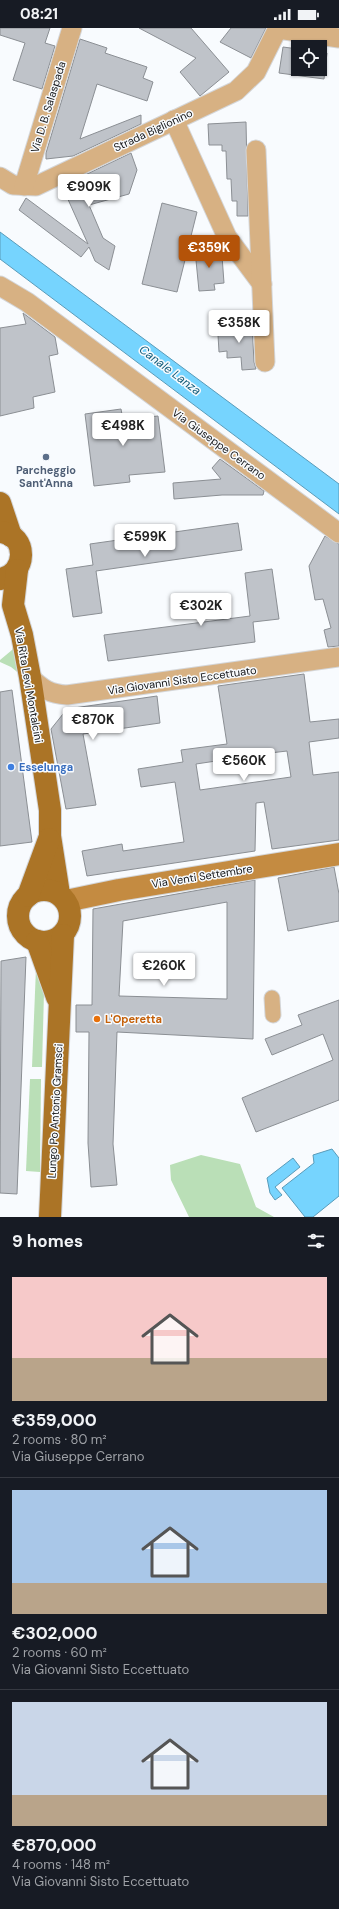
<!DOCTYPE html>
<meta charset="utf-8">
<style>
:root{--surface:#171b24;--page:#242831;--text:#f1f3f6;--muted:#9ea1a6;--line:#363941;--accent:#b45309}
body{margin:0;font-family:"DM Sans",sans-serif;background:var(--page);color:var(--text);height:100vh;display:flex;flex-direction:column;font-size:15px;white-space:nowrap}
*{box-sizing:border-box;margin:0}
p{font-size:13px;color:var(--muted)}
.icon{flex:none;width:22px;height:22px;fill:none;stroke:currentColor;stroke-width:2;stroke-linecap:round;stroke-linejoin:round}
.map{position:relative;height:1189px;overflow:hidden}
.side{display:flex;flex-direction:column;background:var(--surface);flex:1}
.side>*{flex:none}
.tools{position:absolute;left:291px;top:12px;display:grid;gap:8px}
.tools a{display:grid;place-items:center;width:36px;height:36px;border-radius:0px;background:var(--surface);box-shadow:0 1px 3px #0004;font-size:20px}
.price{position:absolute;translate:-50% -34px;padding:0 9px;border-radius:4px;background:#fff;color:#222;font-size:13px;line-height:26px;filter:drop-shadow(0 1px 2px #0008)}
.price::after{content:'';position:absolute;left:50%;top:24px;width:12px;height:9px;margin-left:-6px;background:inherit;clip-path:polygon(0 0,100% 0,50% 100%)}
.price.on{background:var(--accent);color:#fff}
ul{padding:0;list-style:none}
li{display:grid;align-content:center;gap:8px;height:212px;padding:0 12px}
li+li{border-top:1px solid var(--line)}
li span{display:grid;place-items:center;height:124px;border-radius:0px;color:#555}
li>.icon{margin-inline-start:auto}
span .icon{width:72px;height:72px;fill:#fffc;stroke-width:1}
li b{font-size:17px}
h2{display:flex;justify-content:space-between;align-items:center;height:48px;padding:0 12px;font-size:17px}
.status{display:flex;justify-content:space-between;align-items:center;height:28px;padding:0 20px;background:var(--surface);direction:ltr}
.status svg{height:11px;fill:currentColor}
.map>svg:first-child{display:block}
</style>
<div class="status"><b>08:21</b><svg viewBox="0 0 49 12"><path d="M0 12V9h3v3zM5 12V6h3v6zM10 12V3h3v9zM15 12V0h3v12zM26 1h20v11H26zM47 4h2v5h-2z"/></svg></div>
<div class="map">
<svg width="339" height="1189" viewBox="0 0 339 1189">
<rect width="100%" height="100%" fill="#f8fbfe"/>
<g fill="#badfb7">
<path d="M 14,615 L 21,647 L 11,639 L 0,634 L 0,632 L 12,622 Z"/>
<path d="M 36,940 L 44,965 L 42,1039 L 32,1039 Z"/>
<path d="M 30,1051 L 41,1051 L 40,1144 L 26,1143 Z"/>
<path d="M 201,1127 L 240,1136 L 256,1179 L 274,1189 L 189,1189 L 171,1152 L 170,1137 Z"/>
</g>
<g fill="#76d4fe" stroke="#599bb9">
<path d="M 0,204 L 339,456 L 339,486 L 0,231 Z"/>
<path d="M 332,1121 L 339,1130 L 339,1168 L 313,1189 L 305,1189 L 282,1160 L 314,1135 L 313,1127 Z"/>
<path d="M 293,1130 L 300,1139 L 275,1159 L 282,1167 L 275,1172 L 270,1165 L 267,1150 Z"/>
</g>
<g fill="#bfc3c9" stroke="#8b8f94" fill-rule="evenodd">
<path d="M 0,0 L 50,0 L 45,15 L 55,18 L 42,61 L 13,52 L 25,15 L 0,7 Z"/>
<path d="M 139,0 L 191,0 L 229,44 L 200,68 L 180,44 L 196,30 Z"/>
<path d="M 231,0 L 266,0 L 251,30 L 220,14 Z"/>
<path d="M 80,11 L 107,20 L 105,25 L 147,39 L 143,50 L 153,54 L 147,73 L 97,56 L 80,111 L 141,87 L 141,96 L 73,128 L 46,131 L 46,125 Z"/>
<path d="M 283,19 L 298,21 L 298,41 L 320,41 L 320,24 L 327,25 L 324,51 L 279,45 Z"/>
<path d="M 246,94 L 248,188 L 237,188 L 237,173 L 232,173 L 231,151 L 227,151 L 226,123 L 222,123 L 222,117 L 209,117 L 208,96 Z"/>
<path d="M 131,125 L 137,142 L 129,166 L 89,177 L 103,210 L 115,218 L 109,242 L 95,233 L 89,219 L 81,229 L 19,182 L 26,170 L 88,216 L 62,158 Z"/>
<path d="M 162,175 L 197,184 L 177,264 L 142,256 Z"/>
<path d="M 213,220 L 214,228 L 222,228 L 224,255 L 214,256 L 215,262 L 199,263 L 195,222 Z"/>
<path d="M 23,285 L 55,309 L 58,326 L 49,328 L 55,364 L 33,369 L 34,380 L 0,388 L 0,300 L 26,296 Z"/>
<path d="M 252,296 L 254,334 L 256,341 L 242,342 L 241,329 L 227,330 L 227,323 L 219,324 L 218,307 L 223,307 L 223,299 Z"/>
<path d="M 121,381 L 123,392 L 158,388 L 165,444 L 129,447 L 130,454 L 94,458 L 85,386 Z"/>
<path d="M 220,431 L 264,463 L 263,467 L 222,467 L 174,471 L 173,455 L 221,451 L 212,440 Z"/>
<path d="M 238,495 L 242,522 L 96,543 L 102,585 L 73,589 L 66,541 L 93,537 L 90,516 Z"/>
<path d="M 325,508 L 339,516 L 339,618 L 328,619 L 324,602 L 331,600 L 323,571 L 315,572 L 309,538 Z"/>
<path d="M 272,541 L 279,591 L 253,594 L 255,614 L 108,633 L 104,607 L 250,588 L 245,545 Z"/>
<path d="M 304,646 L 310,694 L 339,691 L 339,710 L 309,714 L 313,747 L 339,744 L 339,812 L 272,821 L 264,774 L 256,775 L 255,823 L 87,848 L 82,823 L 122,816 L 123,823 L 184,814 L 175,754 L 141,759 L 138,741 L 183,734 L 181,722 L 227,716 L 218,658 ZM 287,723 L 291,749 L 200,762 L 196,736 L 236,730 L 236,729 Z"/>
<path d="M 12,662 L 32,814 L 0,818 L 0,664 Z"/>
<path d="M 157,668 L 160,695 L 83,706 L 96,777 L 66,781 L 51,701 L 67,681 Z"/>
<path d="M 334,839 L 339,866 L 339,893 L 288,903 L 278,850 Z"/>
<path d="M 255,852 L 253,1011 L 117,1004 L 113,1116 L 117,1157 L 91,1159 L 88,1115 L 89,1004 L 76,1004 L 76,977 L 92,977 L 93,881 ZM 227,874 L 227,971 L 119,968 L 123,893 Z"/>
<path d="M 26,929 L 17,1166 L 0,1165 L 1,933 Z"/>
<path d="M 339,972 L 339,1072 L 256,1104 L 242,1070 L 333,1032 L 323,1006 L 272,1027 L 265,1011 L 302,997 L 298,987 Z"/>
</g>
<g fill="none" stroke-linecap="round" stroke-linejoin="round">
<defs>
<path id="pedestrian" d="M 272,970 L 273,987"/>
<g id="minor">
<path d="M 278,1 L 339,10"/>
<path d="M 174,92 L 227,209 L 262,256"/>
<path d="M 256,122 L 265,334"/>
<path d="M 0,149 L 13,157 L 36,158 L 236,63 L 256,44 L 278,0"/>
<path d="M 24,158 L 72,0"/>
<path d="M 0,258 L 27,274 L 339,505"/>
<path d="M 30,649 C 42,661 50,666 67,667 L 339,629"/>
</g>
<path id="secondary" d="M 66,873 L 119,862 L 339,826"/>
<g id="primary">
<path d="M 0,475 L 11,508"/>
<path d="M 0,504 C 29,507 27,547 0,551"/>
<path d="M 17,542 L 13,577 L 22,607 L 30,649 L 50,782 L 50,808 L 59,866"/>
<circle cx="44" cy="888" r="26"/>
<path d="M 28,868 L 49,811"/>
<path d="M 37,913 L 57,969"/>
<path d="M 50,1189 L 63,907"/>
</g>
</defs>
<use href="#pedestrian" stroke="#d4d6d9" stroke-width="17"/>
<use href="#minor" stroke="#d4d6d9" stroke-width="21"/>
<use href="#secondary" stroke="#d4d6d9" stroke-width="24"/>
<use href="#primary" stroke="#d4d6d9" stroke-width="24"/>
<use href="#pedestrian" stroke="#d7b183" stroke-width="15"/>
<use href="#minor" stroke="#d7b183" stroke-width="19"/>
<use href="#secondary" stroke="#c48b41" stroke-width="22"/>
<use href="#primary" stroke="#ab7426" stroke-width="22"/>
</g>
<circle fill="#5c6f8a" stroke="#f8fbfe" stroke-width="1.5" cx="46" cy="429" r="4"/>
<circle fill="#3f7fe0" stroke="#f8fbfe" stroke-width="1.5" cx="11" cy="739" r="4"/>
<circle fill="#e8710a" stroke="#f8fbfe" stroke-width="1.5" cx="97" cy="991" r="4"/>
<g text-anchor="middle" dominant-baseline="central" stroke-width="3" stroke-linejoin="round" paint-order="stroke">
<g font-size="11" fill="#151618" stroke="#f8fbfe">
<text transform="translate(48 79) rotate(-73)">Via D. B. Salaspada</text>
<text transform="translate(153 102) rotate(-25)">Strada Biglionino</text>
<text transform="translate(219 416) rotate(36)">Via Giuseppe Cerrano</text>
<text transform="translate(182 652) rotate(-8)">Via Giovanni Sisto Eccettuato</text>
<text transform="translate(29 657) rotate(80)">Via Rita Levi Montalcini</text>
<text transform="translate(202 848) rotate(-9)">Via Venti Settembre</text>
<text transform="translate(55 1083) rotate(-87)">Lungo Po Antonio Gramsci</text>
</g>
<g font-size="11" font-weight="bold" fill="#4e5e75" stroke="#f8fbfe">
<text x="46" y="442">Parcheggio<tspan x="46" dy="13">Sant'Anna</tspan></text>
</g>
<g font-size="11" font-weight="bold" fill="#366cbe" stroke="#f8fbfe" text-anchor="start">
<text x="19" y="739">Esselunga</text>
</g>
<g font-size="11" font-weight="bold" fill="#c56008" stroke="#f8fbfe" text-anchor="start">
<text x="105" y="991">L'Operetta</text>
</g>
<g font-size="12" font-style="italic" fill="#155f7c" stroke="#f8fbfe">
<text transform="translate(170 342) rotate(37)">Canale Lanza</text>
</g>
</g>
</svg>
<div class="tools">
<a><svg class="icon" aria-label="locate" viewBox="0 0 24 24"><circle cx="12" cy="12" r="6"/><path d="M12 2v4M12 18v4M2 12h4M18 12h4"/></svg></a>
</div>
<b class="price" style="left:89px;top:180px">€909K</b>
<b class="price on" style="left:209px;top:241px">€359K</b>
<b class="price" style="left:239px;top:316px">€358K</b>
<b class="price" style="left:123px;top:419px">€498K</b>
<b class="price" style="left:145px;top:530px">€599K</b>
<b class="price" style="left:201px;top:599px">€302K</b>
<b class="price" style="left:93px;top:713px">€870K</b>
<b class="price" style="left:244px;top:754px">€560K</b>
<b class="price" style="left:164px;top:959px">€260K</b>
</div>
<section class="side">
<h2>9 homes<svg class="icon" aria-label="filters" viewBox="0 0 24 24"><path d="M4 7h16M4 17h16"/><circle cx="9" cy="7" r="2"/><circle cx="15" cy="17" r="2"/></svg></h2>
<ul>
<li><span style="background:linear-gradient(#f6c9c9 65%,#b9a48a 0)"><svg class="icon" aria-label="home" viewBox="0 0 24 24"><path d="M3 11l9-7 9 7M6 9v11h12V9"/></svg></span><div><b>€359,000</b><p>2 rooms · 80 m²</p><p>Via Giuseppe Cerrano</p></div></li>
<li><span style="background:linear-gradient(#a9c7e8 75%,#b9a48a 0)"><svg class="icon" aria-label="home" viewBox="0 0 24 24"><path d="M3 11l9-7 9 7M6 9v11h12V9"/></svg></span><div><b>€302,000</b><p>2 rooms · 60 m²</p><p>Via Giovanni Sisto Eccettuato</p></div></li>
<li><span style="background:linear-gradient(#c9d6e8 75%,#b9a48a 0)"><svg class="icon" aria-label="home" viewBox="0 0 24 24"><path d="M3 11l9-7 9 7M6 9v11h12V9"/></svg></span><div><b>€870,000</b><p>4 rooms · 148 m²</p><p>Via Giovanni Sisto Eccettuato</p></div></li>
</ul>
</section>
